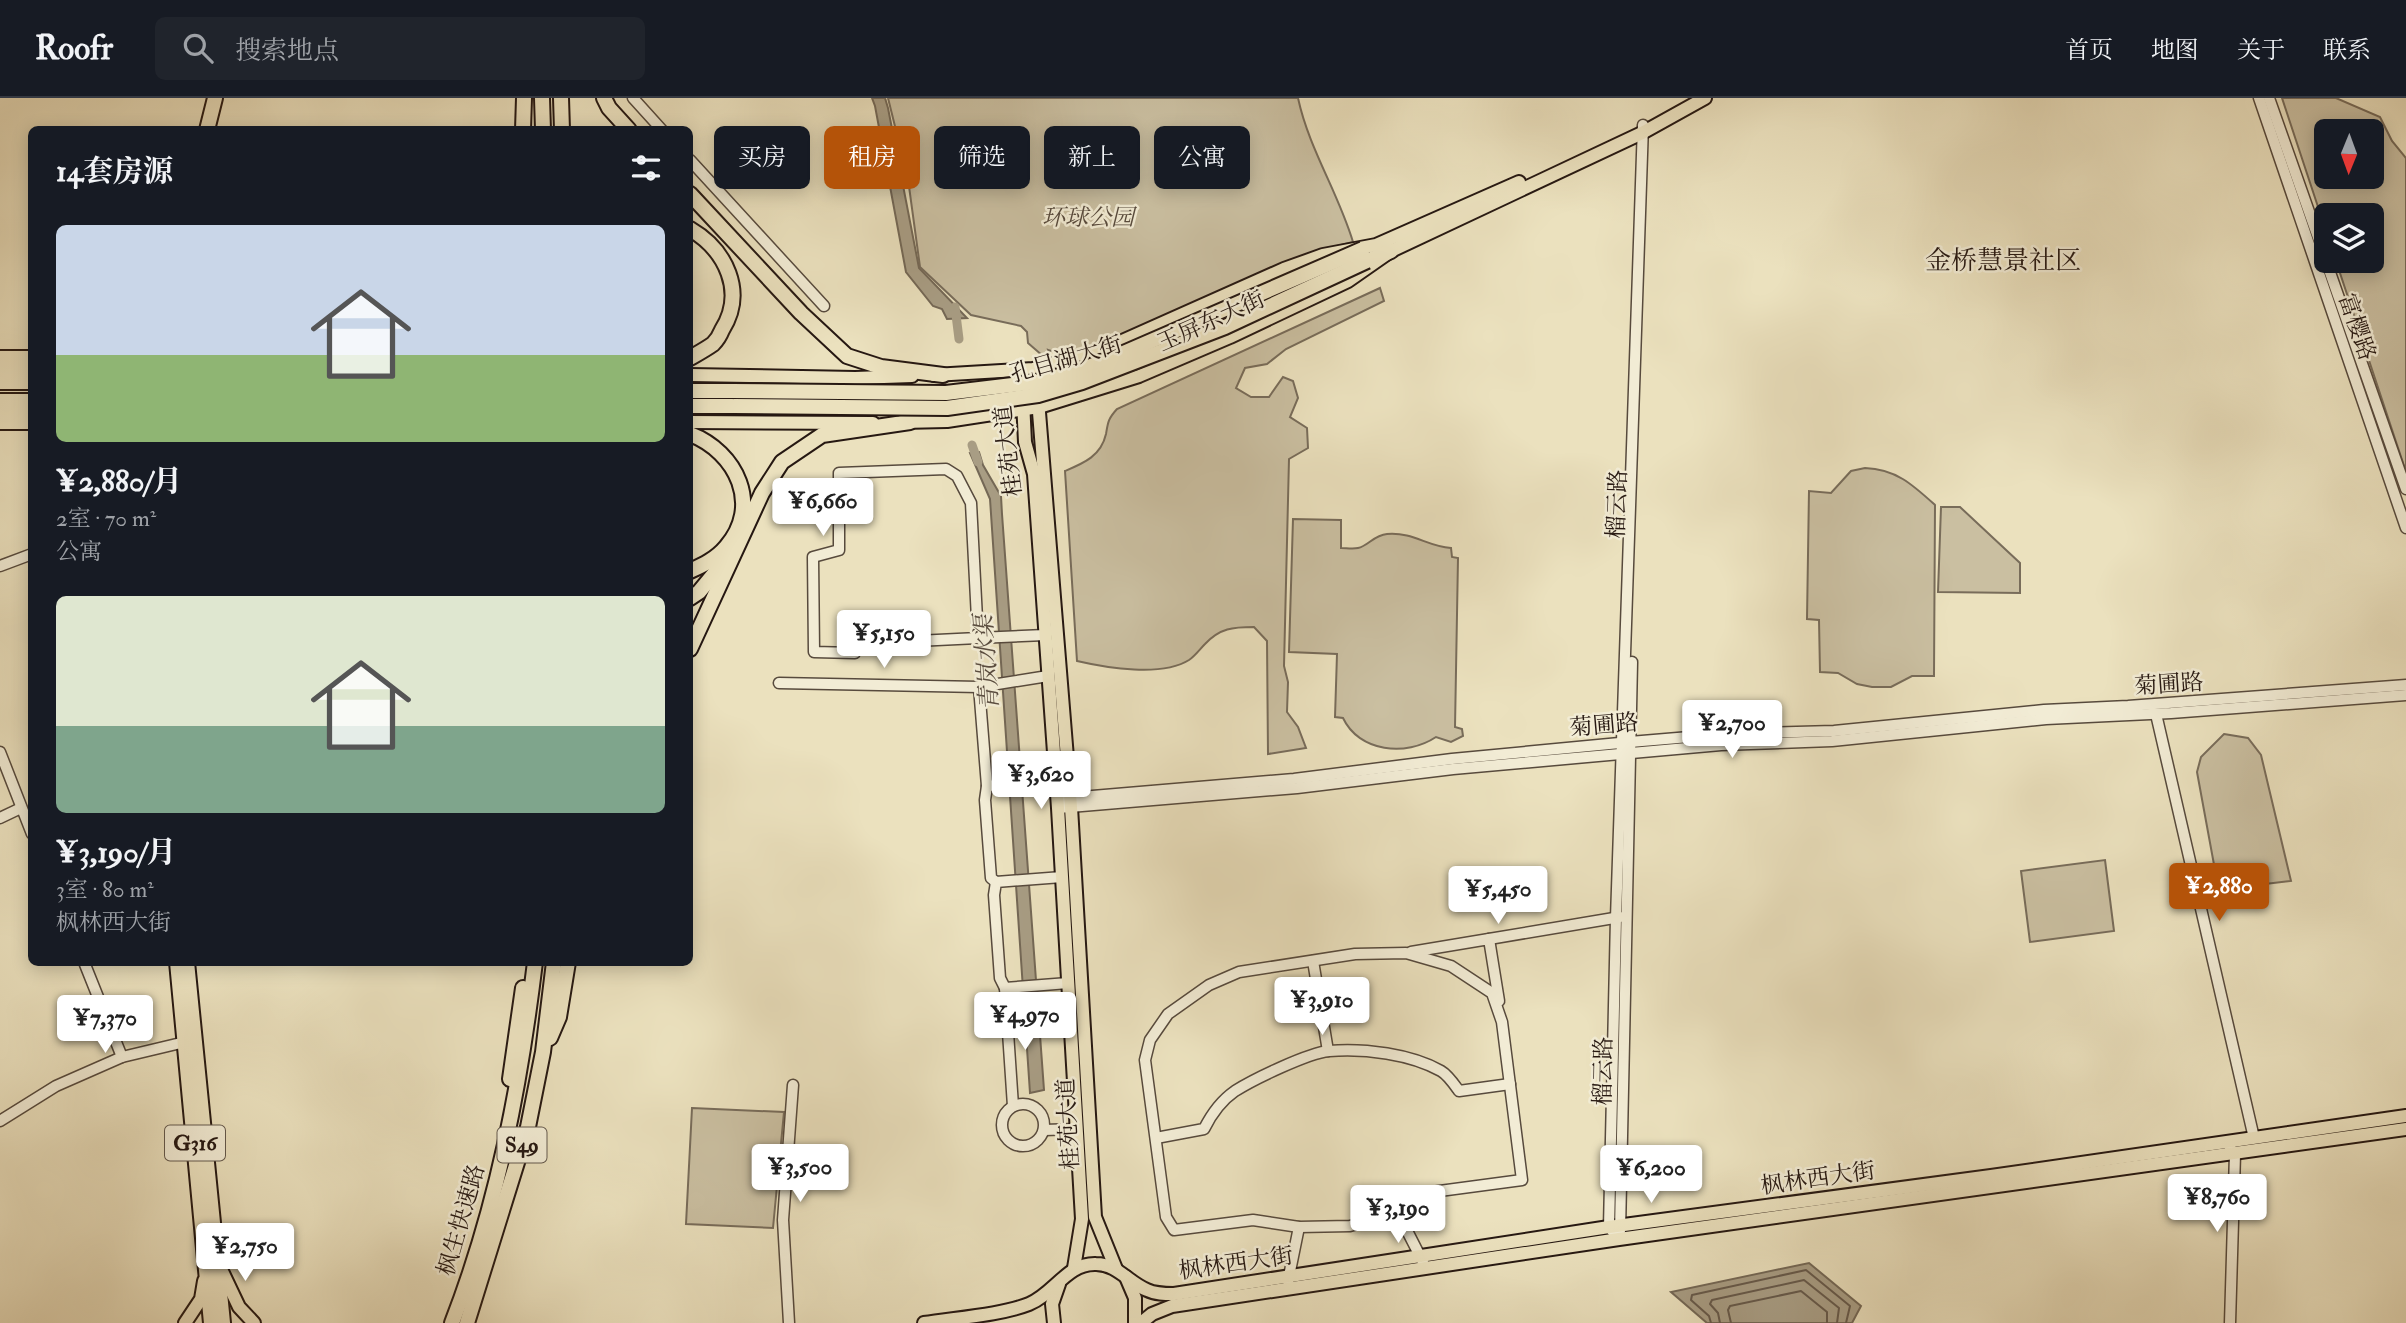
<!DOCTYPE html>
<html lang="zh">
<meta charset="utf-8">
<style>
:root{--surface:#171b24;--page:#20242c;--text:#f1f3f6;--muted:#9ea1a6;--line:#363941;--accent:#b45309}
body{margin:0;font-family:"IM FELL Double Pica","Noto Serif SC",serif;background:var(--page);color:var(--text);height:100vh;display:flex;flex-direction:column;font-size:26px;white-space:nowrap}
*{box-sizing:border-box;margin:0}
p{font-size:23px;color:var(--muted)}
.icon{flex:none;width:38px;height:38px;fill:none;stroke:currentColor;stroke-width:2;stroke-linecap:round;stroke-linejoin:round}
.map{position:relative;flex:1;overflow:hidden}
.side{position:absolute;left:28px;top:28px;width:665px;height:840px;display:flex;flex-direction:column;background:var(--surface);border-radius:10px;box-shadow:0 4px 18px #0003}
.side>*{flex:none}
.top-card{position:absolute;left:714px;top:28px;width:665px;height:63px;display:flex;gap:14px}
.needle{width:46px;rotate:181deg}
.buttons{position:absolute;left:2314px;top:21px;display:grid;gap:14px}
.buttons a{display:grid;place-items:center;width:70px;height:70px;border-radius:10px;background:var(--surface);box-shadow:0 4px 18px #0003;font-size:35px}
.price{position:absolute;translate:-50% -60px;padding:0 16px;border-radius:7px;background:#fff;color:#222;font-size:23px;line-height:46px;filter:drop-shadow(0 2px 4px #0008)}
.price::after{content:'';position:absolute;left:50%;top:42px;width:21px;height:16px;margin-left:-10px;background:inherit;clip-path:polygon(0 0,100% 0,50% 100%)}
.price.on{background:var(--accent);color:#fff}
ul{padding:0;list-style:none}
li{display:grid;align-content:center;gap:14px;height:371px;padding:0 28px}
li span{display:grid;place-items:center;height:217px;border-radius:10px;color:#555}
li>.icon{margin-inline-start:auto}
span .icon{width:126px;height:126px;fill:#fffc;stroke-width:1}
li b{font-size:30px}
h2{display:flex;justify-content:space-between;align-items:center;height:84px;padding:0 28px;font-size:30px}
.chip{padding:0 24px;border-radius:10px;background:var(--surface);box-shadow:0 4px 18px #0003;font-size:24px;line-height:63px}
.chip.on{background:var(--accent);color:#fff}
header{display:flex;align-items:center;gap:42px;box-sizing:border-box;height:98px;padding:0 35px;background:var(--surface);border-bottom:2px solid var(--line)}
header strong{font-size:33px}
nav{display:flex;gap:38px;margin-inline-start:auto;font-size:24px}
.search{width:490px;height:63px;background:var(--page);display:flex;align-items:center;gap:18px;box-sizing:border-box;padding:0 24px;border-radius:10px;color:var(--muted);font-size:26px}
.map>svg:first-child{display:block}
</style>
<header>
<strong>Roofr</strong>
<div class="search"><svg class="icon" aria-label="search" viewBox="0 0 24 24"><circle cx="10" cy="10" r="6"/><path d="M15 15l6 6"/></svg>搜索地点</div>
<nav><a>首页</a><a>地图</a><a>关于</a><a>联系</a></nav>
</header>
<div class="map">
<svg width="2406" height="1225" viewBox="0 0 2406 1225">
<rect width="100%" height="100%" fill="#ebe1be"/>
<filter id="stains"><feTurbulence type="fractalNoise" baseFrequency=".00286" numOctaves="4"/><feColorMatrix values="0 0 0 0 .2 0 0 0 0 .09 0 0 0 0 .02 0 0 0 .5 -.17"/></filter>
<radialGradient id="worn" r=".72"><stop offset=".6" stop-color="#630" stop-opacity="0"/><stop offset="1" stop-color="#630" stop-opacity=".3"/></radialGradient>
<g fill="#cabfa1" stroke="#786c5a" stroke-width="2" fill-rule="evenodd">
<path d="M 888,0 L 1298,0 C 1309,51 1338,94 1353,144 L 1321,152 L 1090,251 C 1075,248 1063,258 1048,252 L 1051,265 L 1028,245 L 1027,234 L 1021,228 L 971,217 L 920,169 L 908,81 Z"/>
<path d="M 2282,0 L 2336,0 L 2380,19 L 2392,43 L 2406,60 L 2406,374 L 2336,163 L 2371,163 L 2371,117 L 2326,117 L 2326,133 ZM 2326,33 L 2371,33 L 2371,79 L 2326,79 Z"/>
<path d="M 1380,190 L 1384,203 L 1286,251 L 1267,266 L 1245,270 L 1236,290 L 1251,299 L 1269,299 L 1283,279 L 1293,283 L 1298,300 L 1290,319 L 1307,330 L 1308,350 L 1289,361 L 1284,568 L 1288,584 L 1287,614 L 1298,629 L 1306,650 L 1268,656 L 1267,543 L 1254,529 C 1233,529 1220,530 1205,546 C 1200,551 1195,558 1189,562 C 1162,579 1107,570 1077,563 L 1065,373 C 1084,365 1101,358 1106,336 C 1108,324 1108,321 1117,311 Z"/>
<path d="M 1865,370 C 1896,371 1913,387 1935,407 L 1934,578 L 1912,578 L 1891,589 L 1872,589 L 1857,586 L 1838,575 L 1820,574 L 1819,522 L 1807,521 L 1809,393 L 1831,395 L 1851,373 Z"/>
<path d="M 1941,409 L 1960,409 L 2020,465 L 2020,495 L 1938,494 Z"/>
<path d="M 1293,421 L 1341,422 L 1341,450 C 1346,450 1353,451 1358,450 C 1368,448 1374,437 1387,436 C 1414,434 1426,448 1451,450 L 1452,459 L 1458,460 L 1455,629 L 1462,631 L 1463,638 L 1451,644 L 1436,639 C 1406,659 1359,654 1343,620 L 1335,619 L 1337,556 L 1289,554 Z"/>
<path d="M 2224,636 L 2248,640 L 2261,657 L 2291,783 L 2265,786 L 2250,794 C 2234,790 2226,785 2215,772 L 2197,674 L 2201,659 Z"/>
<path d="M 2105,762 L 2114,833 L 2030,844 L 2021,773 Z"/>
<path d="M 692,1010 L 784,1014 L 773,1130 L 686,1126 Z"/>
</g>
<g fill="#a89d84" stroke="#746856" stroke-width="2">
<path d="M 872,0 L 885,0 L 888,10 L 919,170 L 967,220 L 947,221 L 942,211 L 933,208 L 906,174 L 875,8 Z"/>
<path d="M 979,354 L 983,367 L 1001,398 L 1002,416 L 1044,992 L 1030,995 L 990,401 L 970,355 Z"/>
<path d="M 1809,1165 L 1861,1208 L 1852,1225 L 1707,1225 L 1671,1194 Z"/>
</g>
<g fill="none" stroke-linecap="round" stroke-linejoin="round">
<g stroke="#675a4b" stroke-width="2">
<path d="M 1711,1225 L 1709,1218 L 1691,1202 L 1692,1197 L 1806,1172 L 1850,1208 L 1846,1225"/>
<path d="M 1720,1225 L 1718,1215 L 1710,1206 L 1712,1202 L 1804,1182 L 1839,1210 L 1837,1225"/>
<path d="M 1731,1225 L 1728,1212 L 1730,1208 L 1801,1193 L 1827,1214 L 1827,1225"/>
</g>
<g stroke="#a89d84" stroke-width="9">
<path d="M 955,209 L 959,241"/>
<path d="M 972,347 L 978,364"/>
</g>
<defs>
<g id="minor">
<path d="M 633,0 L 662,32"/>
<path d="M 2259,0 L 2406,430"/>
<path d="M 2269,0 L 2326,162"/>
<path d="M 690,62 L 824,208"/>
<path d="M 2326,163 L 2406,391"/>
<path d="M 946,371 L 957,378 L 971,405 L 978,540 L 855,546 L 855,555 L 814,554 L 813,459 L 839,452 L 839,375 Z"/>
<path d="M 0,468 L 32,456"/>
<path d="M 978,540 L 1045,537"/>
<path d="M 779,585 L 979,589 L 1048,578"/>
<path d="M 979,589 L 987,688 L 1056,683"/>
<path d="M 2156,616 L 2254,1040"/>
<path d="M 0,654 L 32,736"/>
<path d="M 987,688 L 985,702 L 991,780 L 996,784"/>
<path d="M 1057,701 L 1294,681 L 1452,661 L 1630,644 L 1725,636 L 1834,633 L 2044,612 L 2128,608 L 2406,587"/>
<path d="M 1058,710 L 1297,690 L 1453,671 L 1721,647 L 1832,643 L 2046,621 L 2171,615 L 2406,597"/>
<path d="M 0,720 L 21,710"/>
<path d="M 1489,841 L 1620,819"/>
<path d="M 1411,854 L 1489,841 L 1499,903"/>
<path d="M 1406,855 L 1451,868 L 1492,895 L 1502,924 L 1522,1082 L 1432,1094 L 1398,1115 L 1350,1128 L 1299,1129 L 1253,1122 L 1174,1132 L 1166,1119 L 1145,962 L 1150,942 L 1168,916 L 1209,887 L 1239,874 L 1355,856 Z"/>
<path d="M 1313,863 L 1328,953"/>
<path d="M 84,864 L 122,959 L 185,944"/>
<path d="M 1005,890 L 1000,880 L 994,797 L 996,784 L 1062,779"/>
<circle cx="1023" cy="1027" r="21"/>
<path d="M 1013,1008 L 1005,890 L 1068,885"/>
<path d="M 0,1023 L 56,988 L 122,959"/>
<path d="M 1044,1032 L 1076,1031"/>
<path d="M 1156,1040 L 1204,1031 C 1211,1017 1222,1002 1235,993 C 1254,981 1308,955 1329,953 C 1364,950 1411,956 1441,973 C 1448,977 1454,986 1459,993 L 1510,986"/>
<path d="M 2230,1050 L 2235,1056 L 2230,1225"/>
<path d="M 1398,1115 L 1423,1164"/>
<path d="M 1620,1133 L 1632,564"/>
<path d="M 1619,1141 L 1609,1129 L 1616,820 L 1643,27"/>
<path d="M 1288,1183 L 1299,1129"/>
<path d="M 789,1225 L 783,1122 L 793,987"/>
</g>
<g id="major">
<path d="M 0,259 L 32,259"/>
<path d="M 690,277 L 855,280 L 912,278"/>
<path d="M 934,277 L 1033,271 L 1076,260 L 1111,248 L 1284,171 L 1323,157 L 1376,147 L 1519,84"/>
<path d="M 1038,302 L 1071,709 L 1095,1119 L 1116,1171"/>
<path d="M 1023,303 L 1025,344 L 1034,376 L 1058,710 L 1082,1121 L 1074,1170"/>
<path d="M 690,324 L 873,325"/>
<path d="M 902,324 L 947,323 L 1039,309 L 1139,278 L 1230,239 L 1348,183 L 1391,153 L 1642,35 L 1705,0"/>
<path d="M 0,325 L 32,325"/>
<path d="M 220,1169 L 239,1209 L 254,1225"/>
<path d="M 1126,1179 L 1135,1200 L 1135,1225"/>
<path d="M 185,1225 L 201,1201 L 204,1183"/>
<path d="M 924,1225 C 955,1220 1001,1217 1029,1206 C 1054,1196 1067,1165 1096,1166 C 1117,1166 1129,1185 1147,1192 C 1155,1196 1165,1196 1174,1196 L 1609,1129 L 1991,1078 L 2406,1018"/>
<path d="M 1054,1225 L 1052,1206 L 1059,1186"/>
<path d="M 1141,1225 L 1152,1216 L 1172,1208 L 1619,1141 L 2406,1031"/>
</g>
<g id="highway">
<path d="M 542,0 L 543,32"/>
<path d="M 561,0 L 562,32"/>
<path d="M 604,0 L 609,10 L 629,32"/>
<path d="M 207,32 L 215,0"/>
<path d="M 523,32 L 524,0"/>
<path d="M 690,96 L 801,215 L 847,258 L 881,269 L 943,277"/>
<path d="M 690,131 C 726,152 746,194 722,232 C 720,237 717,242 713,246 C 706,251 697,256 690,260"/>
<path d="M 1367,163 L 1391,153"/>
<path d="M 0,271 L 32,271"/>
<path d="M 0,284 L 32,284"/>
<path d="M 690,293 L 733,293"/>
<path d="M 0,303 L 32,303"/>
<path d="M 690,308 L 734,308"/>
<path d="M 0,315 L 32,315"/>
<path d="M 690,336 C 737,354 762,408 726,449 C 716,461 703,467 690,473"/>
<path d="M 690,500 L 699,494 L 723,465"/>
<path d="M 690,551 L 762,395 L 782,364 L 822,337 L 910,324"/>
<path d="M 177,864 L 211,1225"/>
<path d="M 187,864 L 223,1225"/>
<path d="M 550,940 L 559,919 L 568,864"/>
<path d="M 510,981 L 523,890"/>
<path d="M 452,1225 C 497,1109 520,988 535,864"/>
<path d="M 467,1225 L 528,1029 L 543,954 L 554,864"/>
</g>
</defs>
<use href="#minor" stroke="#574a3d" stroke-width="13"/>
<use href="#major" stroke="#261812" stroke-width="16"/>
<use href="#highway" stroke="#261812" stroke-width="18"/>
<use href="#minor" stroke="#f2ecd5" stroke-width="10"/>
<use href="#major" stroke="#ebe1be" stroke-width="12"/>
<use href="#highway" stroke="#ebe1be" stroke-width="14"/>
<defs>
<g id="highway-bridge">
<path d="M 733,293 L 946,295 L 1036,284 L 1078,273 L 1119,257 L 1363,151"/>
<path d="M 734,308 L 947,310 L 1038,297 L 1082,284 L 1225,229 L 1367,163"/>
</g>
</defs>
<use href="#highway-bridge" stroke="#261812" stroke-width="18" stroke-linecap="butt"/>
<use href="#highway-bridge" stroke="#ebe1be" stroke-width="14"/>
</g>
<g text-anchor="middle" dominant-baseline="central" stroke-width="5" stroke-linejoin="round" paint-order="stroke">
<g fill="#f2ecd5" stroke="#63584c" stroke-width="2">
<rect x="165" y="1027.5" width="60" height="35" rx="5"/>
<rect x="497.5" y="1029.5" width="49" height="35" rx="5"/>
</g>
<g font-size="21" font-weight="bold" fill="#261812">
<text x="195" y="1045">G316</text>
<text x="522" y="1047">S49</text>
</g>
<g font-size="23" font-style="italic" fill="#574a3d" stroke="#f2ecd5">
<text x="1088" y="119">环球公园</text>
</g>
<g font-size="23" fill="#261812" stroke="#f2ecd5">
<text transform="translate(1211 223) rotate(-24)">玉屏东大街</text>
<text transform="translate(2357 229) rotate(71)">富樱路</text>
<text transform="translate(1066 261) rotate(-16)">孔目湖大街</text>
<text transform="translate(1008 353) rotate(-97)">桂苑大道</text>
<text transform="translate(1617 406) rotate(-88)">榴云路</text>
<text transform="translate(2169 586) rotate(-4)">菊圃路</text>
<text transform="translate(1604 627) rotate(-5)">菊圃路</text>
<text transform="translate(1603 973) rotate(-89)">榴云路</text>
<text transform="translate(1068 1026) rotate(-93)">桂苑大道</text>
<text transform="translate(1818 1080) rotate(-8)">枫林西大街</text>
<text transform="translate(461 1122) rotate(-74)">枫生快速路</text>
<text transform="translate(1236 1165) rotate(-8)">枫林西大街</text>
</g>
<g font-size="24" font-style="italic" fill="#5a4d40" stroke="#f2ecd5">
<text transform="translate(987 565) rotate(-94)">青岚水渠</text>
</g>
<g font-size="26" fill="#261812" stroke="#f2ecd5">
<text x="2003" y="163">金桥慧景社区</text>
</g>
</g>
<rect width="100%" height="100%" filter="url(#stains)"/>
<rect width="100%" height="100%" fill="url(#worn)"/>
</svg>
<div class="buttons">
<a><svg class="needle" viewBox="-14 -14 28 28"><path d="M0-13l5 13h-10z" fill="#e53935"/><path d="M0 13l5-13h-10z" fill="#9ea1a6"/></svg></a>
<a><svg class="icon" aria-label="layers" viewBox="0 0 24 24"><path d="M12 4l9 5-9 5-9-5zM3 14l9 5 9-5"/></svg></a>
</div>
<b class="price" style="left:823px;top:440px">¥6,660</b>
<b class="price" style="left:884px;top:572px">¥5,150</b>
<b class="price" style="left:1732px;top:662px">¥2,700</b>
<b class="price" style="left:1041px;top:713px">¥3,620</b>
<b class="price on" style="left:2219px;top:825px">¥2,880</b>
<b class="price" style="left:1498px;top:828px">¥5,450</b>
<b class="price" style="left:1322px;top:939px">¥3,910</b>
<b class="price" style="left:1025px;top:954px">¥4,970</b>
<b class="price" style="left:105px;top:957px">¥7,370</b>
<b class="price" style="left:800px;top:1106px">¥3,500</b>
<b class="price" style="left:1651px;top:1107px">¥6,200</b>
<b class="price" style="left:2217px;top:1136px">¥8,760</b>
<b class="price" style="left:1398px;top:1147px">¥3,190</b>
<b class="price" style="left:245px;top:1185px">¥2,750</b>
<div class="top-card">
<a class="chip">买房</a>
<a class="chip on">租房</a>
<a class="chip">筛选</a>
<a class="chip">新上</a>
<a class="chip">公寓</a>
</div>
<section class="side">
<h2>14套房源<svg class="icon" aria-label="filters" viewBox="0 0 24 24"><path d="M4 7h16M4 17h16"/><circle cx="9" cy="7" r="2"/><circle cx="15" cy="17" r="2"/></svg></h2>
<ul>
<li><span style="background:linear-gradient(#c9d6e8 60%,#8fb573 0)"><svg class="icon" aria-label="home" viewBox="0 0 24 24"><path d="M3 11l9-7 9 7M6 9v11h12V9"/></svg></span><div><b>¥2,880/月</b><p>2室 · 70 m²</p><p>公寓</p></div></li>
<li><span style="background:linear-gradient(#dfe7d0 60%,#7fa58c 0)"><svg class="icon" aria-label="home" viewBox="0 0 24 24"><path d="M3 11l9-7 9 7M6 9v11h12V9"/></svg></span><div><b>¥3,190/月</b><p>3室 · 80 m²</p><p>枫林西大街</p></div></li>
</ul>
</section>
</div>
